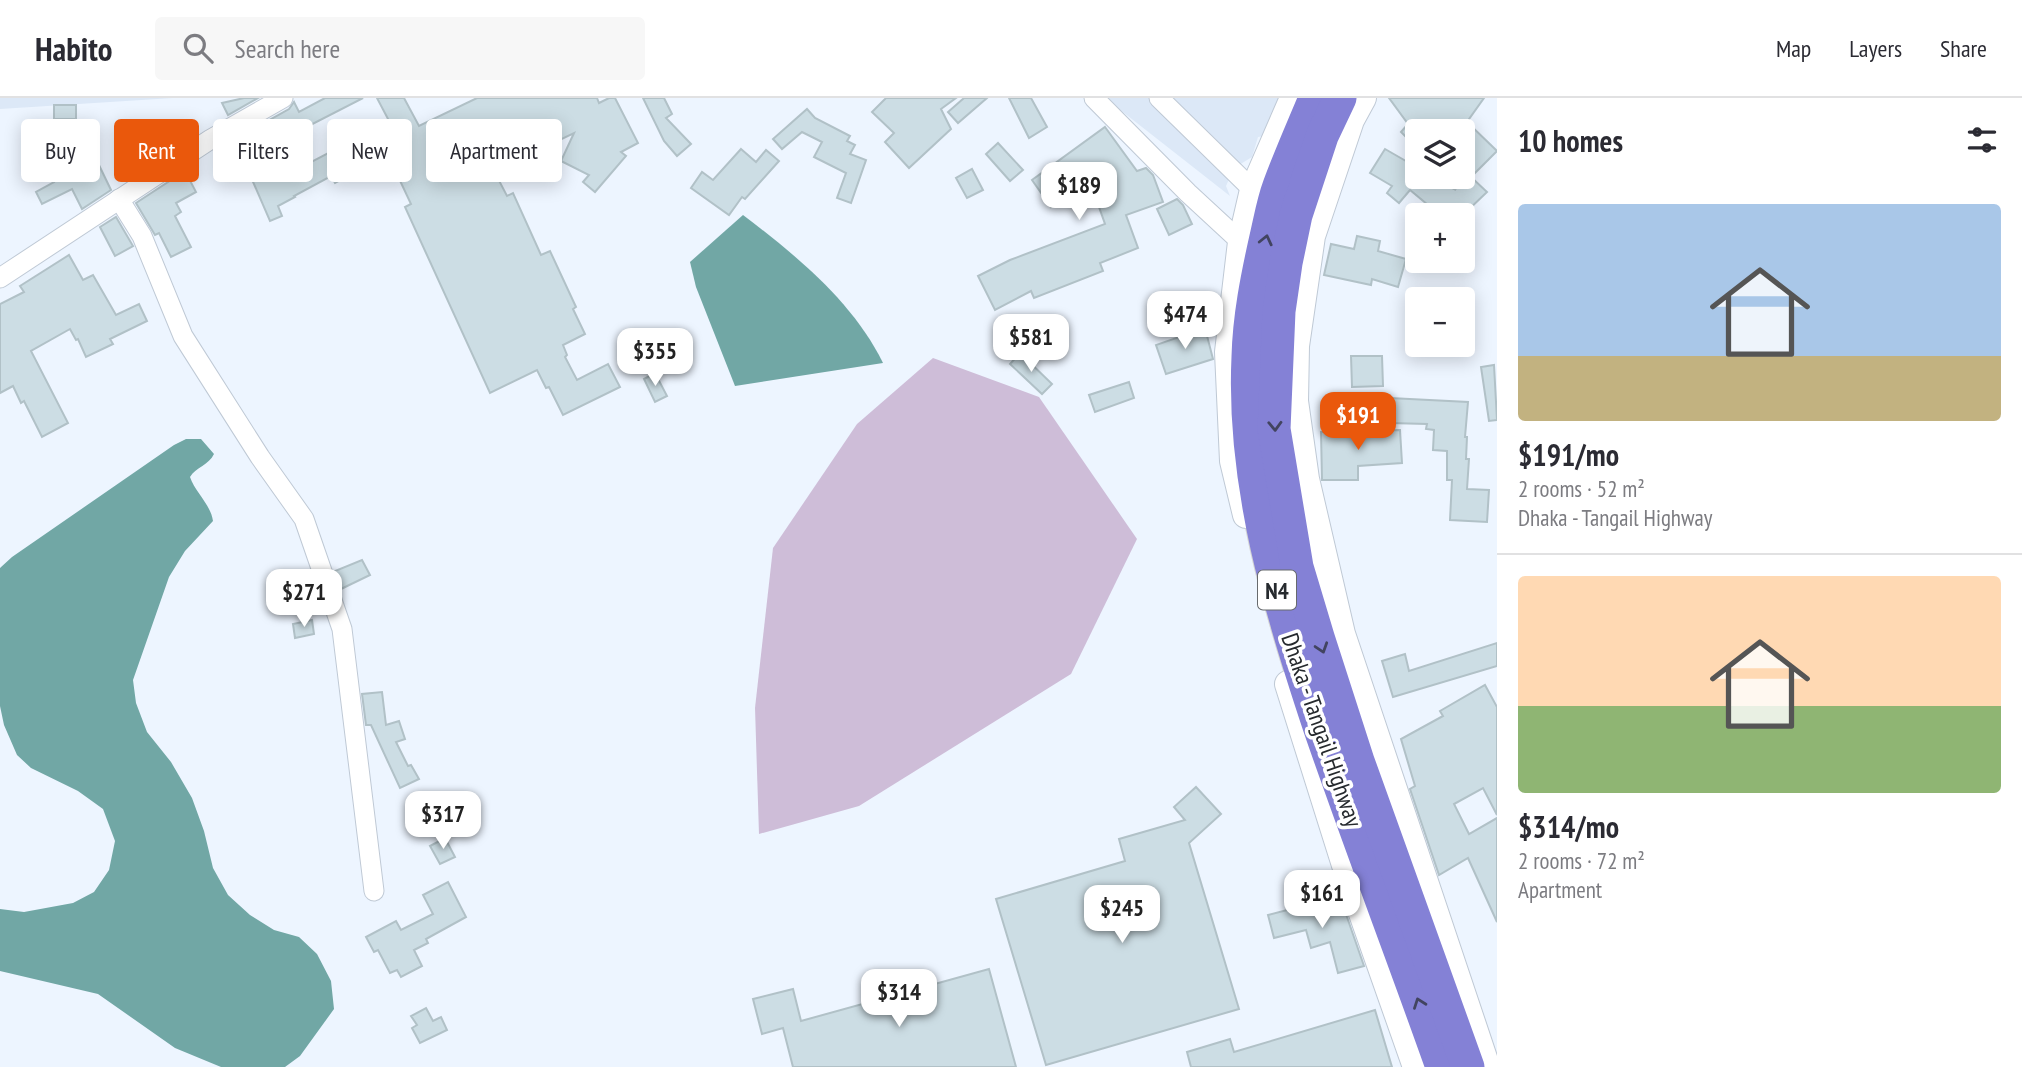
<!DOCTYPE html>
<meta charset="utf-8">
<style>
:root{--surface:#fff;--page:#f7f7f7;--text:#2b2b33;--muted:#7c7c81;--line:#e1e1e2;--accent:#ea580c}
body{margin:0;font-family:"PT Sans Narrow",sans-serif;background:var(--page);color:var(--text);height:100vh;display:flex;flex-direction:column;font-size:26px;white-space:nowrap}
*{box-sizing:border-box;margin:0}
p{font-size:23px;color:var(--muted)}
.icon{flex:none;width:38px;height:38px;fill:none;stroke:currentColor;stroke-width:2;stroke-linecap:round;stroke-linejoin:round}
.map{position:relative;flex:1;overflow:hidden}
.panel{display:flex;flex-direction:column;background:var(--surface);width:525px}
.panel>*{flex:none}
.hud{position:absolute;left:21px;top:21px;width:665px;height:63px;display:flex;gap:14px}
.fabs{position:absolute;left:1405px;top:21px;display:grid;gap:14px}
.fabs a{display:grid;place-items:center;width:70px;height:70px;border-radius:7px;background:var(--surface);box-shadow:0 4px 18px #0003;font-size:35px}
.price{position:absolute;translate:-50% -60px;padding:0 16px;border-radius:14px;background:#fff;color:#222;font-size:23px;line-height:46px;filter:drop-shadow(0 2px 4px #0008)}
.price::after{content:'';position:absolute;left:50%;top:42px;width:21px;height:16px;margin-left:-10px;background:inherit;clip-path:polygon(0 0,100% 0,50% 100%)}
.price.current{background:var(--accent);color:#fff}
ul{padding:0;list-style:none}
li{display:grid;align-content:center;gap:14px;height:371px;padding:0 21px}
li+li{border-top:2px solid var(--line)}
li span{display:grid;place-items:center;height:217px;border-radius:7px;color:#555}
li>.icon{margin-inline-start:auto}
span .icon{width:126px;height:126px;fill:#fffc;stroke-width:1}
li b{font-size:30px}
h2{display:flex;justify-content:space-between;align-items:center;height:84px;padding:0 21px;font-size:30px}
.pill{padding:0 24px;border-radius:7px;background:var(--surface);box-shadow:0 4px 18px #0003;font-size:24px;line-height:63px}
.pill.current{background:var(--accent);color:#fff}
header{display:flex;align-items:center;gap:42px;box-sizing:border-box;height:98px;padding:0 35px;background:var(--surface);border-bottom:2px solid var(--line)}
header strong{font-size:33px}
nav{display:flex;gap:38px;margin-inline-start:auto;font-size:24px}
.search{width:490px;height:63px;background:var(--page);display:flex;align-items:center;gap:18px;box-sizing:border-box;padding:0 24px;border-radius:7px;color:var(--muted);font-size:26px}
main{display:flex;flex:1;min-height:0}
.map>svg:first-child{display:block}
</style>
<header>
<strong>Habito</strong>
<div class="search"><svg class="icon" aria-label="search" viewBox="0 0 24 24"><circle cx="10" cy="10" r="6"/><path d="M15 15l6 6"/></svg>Search here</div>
<nav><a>Map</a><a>Layers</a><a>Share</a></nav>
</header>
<main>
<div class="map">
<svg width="1497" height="969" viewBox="0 0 1497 969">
<rect width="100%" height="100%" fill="#edf5ff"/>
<g fill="#dce8f7">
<path d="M 0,0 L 173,0 L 0,11 Z"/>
<path d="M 1105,0 L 1282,0 L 1264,38 L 1258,39 L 1252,59 L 1234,70 L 1226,88 L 1230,98 Z"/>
</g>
<path fill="#cebdd8" d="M 933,260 L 1039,299 L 1137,441 L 1071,576 L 859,708 L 759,736 L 755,610 L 773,450 L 857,326 Z"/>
<g fill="#71a7a5">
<path d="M 743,117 C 797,158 853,204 883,265 L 735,288 L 696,189 L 690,164 Z"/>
<path d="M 186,341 L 201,341 L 214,356 C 209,367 196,369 190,379 C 195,394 211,407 213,423 L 185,453 L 169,479 L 133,582 L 136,605 L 147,634 L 171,664 L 192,700 L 204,733 L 213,770 L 228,797 L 250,817 L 274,832 L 299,839 L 317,856 L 331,883 L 334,911 L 300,958 L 285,969 L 221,969 L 175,950 L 98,896 L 0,873 L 0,811 L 24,814 L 73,805 L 94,794 L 109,772 L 115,743 L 103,711 L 78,693 L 31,670 L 17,657 L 4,627 L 0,608 L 0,470 L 12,459 L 174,347 Z"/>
</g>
<g fill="#ccdde4" stroke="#b1c1c7" stroke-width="2">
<path d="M 244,0 L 258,0 L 228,17 L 222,5 Z"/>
<path d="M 325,0 L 363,0 L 287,39 L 289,44 L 286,45 L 300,70 L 355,41 L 363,55 L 397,38 L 377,0 L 404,0 L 419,28 L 477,0 L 597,0 L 599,5 L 609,0 L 615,0 L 638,45 L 621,54 L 626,58 L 595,94 L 583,84 L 589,77 L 561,63 L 574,35 L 545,49 L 543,46 L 494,73 L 507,98 L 513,95 L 541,157 L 550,153 L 576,209 L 573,211 L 585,236 L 563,247 L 567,257 L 565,259 L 577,282 L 608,266 L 620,289 L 563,317 L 549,289 L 546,290 L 537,272 L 490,295 L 405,109 L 411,106 L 388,57 L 335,85 L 331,78 L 294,98 L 295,99 L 278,108 L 282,118 L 270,123 L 244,63 L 249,61 L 239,43 L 268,28 L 266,24 L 289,11 L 294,4 L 299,14 Z"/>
<path d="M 643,0 L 664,0 L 672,16 L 666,20 L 691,46 L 677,58 L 664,43 Z"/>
<path d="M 886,0 L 956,0 L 941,11 L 951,31 L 909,70 L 885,44 L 894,35 L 872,14 Z"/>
<path d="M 964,0 L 987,0 L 958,25 L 948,14 Z"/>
<path d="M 1009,0 L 1031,0 L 1047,29 L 1029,40 Z"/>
<path d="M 1389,0 L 1484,0 L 1467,24 L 1497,53 L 1471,79 L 1487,94 L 1463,117 L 1440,117 L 1410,92 L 1399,105 L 1387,95 L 1392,88 L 1370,75 L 1385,51 L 1418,70 L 1418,79 L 1432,79 L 1456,92 L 1444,79 L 1463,79 L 1463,33 L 1418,33 L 1418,51 L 1401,34 L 1408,26 Z"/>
<rect x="54" y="7" width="22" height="14"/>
<path d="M 807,11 L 815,20 L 850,38 L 847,43 L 855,47 L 850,56 L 866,62 L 851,105 L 837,100 L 846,75 L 814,59 L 822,44 L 802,34 L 782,51 L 773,41 Z"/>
<path d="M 1105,29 L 1137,73 L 1146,70 L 1153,77 L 1163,104 L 1126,117 L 1138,150 L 1100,165 L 1103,173 L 1034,200 L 1031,193 L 995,212 L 978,178 L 1010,162 L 1105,126 L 1089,81 L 1051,109 L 1032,82 Z"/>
<path d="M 83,34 L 111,92 L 82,111 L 72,91 L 42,106 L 36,94 L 54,84 L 40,56 Z"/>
<path d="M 998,45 L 1023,72 L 1010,83 L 986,56 Z"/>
<path d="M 741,51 L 756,64 L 766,52 L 779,63 L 745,101 L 742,99 L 729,117 L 691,90 L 702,74 L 713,82 Z"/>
<path d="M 972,71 L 983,92 L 967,100 L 956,80 Z"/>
<path d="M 185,73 L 196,94 L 176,105 L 181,114 L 175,118 L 191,149 L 171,159 L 159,135 L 155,137 L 136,105 Z"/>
<path d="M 1177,101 L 1183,107 L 1192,126 L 1169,137 L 1157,111 Z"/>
<path d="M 116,119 L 133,148 L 115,158 L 100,129 Z"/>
<path d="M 1357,138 L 1380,143 L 1378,153 L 1406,161 L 1398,189 L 1372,181 L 1371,187 L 1324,177 L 1331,146 L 1354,151 Z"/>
<path d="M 69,157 L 83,182 L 93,177 L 116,217 L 139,206 L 147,223 L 110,241 L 113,246 L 86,259 L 78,241 L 76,242 L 70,231 L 31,253 L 68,325 L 42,339 L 24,303 L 21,305 L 13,288 L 0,295 L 0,206 L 24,194 L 20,188 Z"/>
<path d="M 1205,230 L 1213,261 L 1166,276 L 1156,247 Z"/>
<path d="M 1020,255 L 1052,286 L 1042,296 L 1010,266 Z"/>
<path d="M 1351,258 L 1382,258 L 1383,288 L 1352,289 Z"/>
<path d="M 1494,267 L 1497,322 L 1489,323 L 1481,269 Z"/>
<path d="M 655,275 L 667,298 L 655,304 L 644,281 Z"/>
<path d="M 1129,284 L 1134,300 L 1095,314 L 1089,297 Z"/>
<path d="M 1390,300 L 1468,304 L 1465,339 L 1467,339 L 1466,361 L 1469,361 L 1467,391 L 1489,392 L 1487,424 L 1450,422 L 1452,382 L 1447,382 L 1447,353 L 1433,352 L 1434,332 L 1426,331 L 1427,326 L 1390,325 Z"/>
<path d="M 1400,332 L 1402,365 L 1358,368 L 1358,382 L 1322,382 L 1321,334 Z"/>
<path d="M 362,462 L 370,477 L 341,491 L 335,473 Z"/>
<path d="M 312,522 L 314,536 L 295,540 L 293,526 Z"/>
<path d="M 1497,545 L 1497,568 L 1393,599 L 1382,563 L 1405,556 L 1409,573 Z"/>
<path d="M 1485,587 L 1497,609 L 1497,717 L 1483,690 L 1454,706 L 1469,736 L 1497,720 L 1497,824 L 1468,760 L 1439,777 L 1410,691 L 1415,688 L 1401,641 L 1443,618 L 1440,613 Z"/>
<path d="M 382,594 L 386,627 L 399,623 L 405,641 L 396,644 L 408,668 L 411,667 L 419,681 L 400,690 L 371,627 L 366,627 L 362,596 Z"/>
<path d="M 1196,689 L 1221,716 L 1189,745 L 1239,911 L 1046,967 L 996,801 L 1125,763 L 1119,741 L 1185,722 L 1174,709 Z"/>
<path d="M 445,740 L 455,759 L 440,766 L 430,748 Z"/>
<path d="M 448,784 L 466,819 L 426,841 L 428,845 L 414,852 L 422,868 L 401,879 L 397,872 L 390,875 L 378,852 L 374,854 L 366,839 L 396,823 L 401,832 L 433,816 L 423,797 Z"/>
<path d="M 1340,799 L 1364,868 L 1338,875 L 1330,844 L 1311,850 L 1306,832 L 1274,840 L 1268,817 L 1295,810 L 1296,812 Z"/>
<path d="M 989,871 L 1016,969 L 793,969 L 783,930 L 762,936 L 753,901 L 793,891 L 801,923 Z"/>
<path d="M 426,910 L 433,923 L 441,919 L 447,932 L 420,945 L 412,930 L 417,927 L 411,918 Z"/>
<path d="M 1375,912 L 1392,969 L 1191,969 L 1187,954 L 1230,941 L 1234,954 Z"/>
</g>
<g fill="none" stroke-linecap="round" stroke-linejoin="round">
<defs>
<g id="street">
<path d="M 1094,0 L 1188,95 L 1241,144"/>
<path d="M 1159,0 L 1253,92"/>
<path d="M 119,101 L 142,138 L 183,238 L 260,359 L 304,421 L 342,531 L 374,793"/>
<path d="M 0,180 L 211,41 L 283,0"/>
</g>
<g id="secondary">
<path d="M 1363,0 L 1351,22 L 1312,138 L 1296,248 L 1295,303 L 1306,381 L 1342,536 L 1487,969"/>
<path d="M 1246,417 L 1233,363 L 1228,254 L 1241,144 L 1253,92 L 1293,0"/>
<path d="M 1288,586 L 1345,767 L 1416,969"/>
</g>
<g id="highway">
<path d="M 1315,0 C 1303,29 1290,58 1279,88 C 1273,104 1270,122 1266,139 C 1257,179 1249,219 1248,259 C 1242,387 1280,511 1320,631 C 1359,744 1402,856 1442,969"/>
<path d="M 1340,0 L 1322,38 L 1296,117 L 1286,165 L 1279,213 L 1274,331 L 1297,469 L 1318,539 L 1358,663 L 1468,969"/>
</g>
</defs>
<use href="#street" stroke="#bfc9d5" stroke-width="21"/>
<use href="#secondary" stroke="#bfc9d5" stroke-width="28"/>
<use href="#highway" stroke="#d4d4d5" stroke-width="35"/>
<use href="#street" stroke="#fff" stroke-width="19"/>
<use href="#secondary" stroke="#fff" stroke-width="26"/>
<use href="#highway" stroke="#8481d6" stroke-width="33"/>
</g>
<defs><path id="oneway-chevron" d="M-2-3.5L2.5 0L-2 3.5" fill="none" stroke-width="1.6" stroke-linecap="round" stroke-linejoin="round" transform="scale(1.75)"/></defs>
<g stroke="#424460">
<use href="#oneway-chevron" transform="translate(1266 142) rotate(-77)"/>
<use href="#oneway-chevron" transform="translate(1275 328) rotate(88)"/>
<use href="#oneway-chevron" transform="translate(1322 550) rotate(72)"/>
<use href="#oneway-chevron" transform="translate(1419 905) rotate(-110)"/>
</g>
<g text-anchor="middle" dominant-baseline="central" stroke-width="7" stroke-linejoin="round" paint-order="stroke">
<rect fill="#fff" stroke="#676a6d" stroke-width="2" x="1258" y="472.5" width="38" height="39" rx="5"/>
<g font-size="23" font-weight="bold" fill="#262a2e">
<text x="1277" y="492">N4</text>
</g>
<g font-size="24" fill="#262a2e" stroke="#fff">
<text transform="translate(1322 632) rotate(71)">Dhaka - Tangail Highway</text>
</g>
</g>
</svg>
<div class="fabs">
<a><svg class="icon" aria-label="layers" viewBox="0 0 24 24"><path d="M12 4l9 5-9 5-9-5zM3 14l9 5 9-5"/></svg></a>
<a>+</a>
<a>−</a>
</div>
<b class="price" style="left:1079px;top:124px">$189</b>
<b class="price" style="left:1185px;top:253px">$474</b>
<b class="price" style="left:1031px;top:276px">$581</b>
<b class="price" style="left:655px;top:290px">$355</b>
<b class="price current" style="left:1358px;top:354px">$191</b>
<b class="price" style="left:304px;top:531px">$271</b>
<b class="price" style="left:443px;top:753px">$317</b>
<b class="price" style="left:1322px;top:832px">$161</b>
<b class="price" style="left:1122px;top:847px">$245</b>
<b class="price" style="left:899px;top:931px">$314</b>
<div class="hud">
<a class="pill">Buy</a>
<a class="pill current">Rent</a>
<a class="pill">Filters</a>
<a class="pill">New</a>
<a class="pill">Apartment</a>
</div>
</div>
<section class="panel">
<h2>10 homes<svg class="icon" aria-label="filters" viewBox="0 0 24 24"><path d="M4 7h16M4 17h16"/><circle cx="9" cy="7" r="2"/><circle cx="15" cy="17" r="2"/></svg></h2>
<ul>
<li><span style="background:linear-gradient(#a9c7e8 70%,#c2b280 0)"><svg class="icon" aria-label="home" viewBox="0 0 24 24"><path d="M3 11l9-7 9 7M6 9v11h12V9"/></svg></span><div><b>$191/mo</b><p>2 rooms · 52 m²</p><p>Dhaka - Tangail Highway</p></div></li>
<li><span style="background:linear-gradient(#ffd9b3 60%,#8fb573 0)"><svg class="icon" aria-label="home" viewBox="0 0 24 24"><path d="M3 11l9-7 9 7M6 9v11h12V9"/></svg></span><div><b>$314/mo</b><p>2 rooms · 72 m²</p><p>Apartment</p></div></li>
</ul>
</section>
</main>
